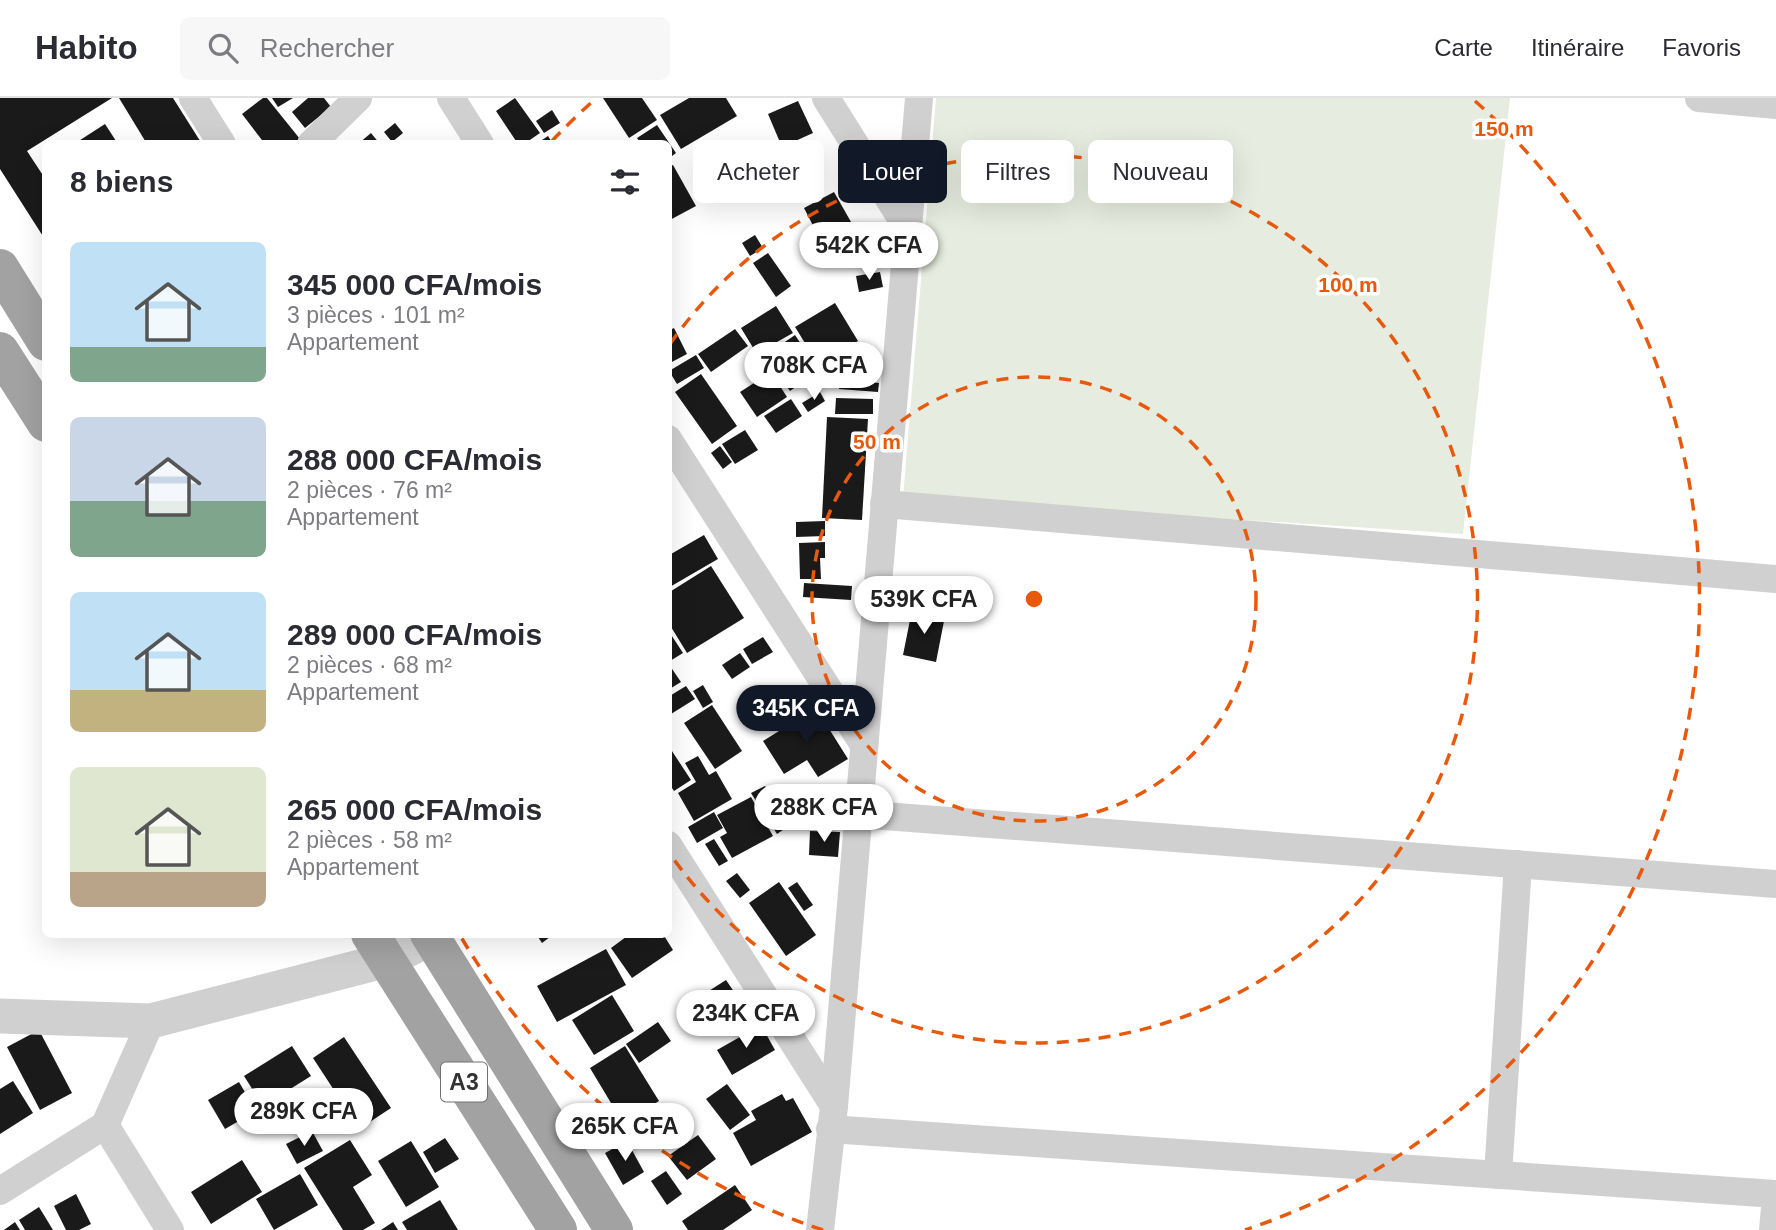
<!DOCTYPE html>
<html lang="fr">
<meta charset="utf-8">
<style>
:root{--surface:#fff;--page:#f7f7f7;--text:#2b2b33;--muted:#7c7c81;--line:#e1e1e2;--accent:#111827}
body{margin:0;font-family:Helvetica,sans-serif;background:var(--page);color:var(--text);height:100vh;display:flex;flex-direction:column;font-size:26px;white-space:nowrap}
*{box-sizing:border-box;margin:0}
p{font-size:23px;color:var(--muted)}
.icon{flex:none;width:38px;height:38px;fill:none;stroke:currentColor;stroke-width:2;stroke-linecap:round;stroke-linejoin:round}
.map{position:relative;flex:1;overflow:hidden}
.details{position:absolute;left:42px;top:42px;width:630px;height:798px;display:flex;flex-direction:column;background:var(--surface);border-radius:10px;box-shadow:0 7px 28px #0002}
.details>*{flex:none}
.banner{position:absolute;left:693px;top:42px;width:665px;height:63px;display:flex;gap:14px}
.price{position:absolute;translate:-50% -60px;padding:0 16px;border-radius:24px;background:#fff;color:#222;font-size:23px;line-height:46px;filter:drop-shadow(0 2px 4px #0008)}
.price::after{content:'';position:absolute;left:50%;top:42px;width:21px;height:16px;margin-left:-10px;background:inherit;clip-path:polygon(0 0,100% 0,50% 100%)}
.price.current{background:var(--accent);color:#fff}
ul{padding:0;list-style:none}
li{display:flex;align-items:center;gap:21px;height:175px;padding:0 28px}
li span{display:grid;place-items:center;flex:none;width:196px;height:140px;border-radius:10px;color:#555}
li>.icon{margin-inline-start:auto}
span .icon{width:84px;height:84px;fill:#fffc;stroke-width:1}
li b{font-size:30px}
h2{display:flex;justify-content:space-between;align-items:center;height:84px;padding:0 28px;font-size:30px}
.pill{padding:0 24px;border-radius:10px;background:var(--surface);box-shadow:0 7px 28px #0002;font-size:24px;line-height:63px}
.pill.current{background:var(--accent);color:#fff}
header{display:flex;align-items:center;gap:42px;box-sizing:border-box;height:98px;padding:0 35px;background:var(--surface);border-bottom:2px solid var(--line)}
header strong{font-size:33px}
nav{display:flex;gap:38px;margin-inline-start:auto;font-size:24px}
.search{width:490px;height:63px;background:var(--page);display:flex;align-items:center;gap:18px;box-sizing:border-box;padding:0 24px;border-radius:10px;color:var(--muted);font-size:26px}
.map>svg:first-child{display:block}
</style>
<header>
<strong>Habito</strong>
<div class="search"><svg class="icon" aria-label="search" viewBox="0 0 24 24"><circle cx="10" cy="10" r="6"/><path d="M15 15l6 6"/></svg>Rechercher</div>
<nav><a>Carte</a><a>Itinéraire</a><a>Favoris</a></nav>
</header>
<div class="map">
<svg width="1776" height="1132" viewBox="0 0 1776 1132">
<rect width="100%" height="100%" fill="#fff"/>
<path fill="#e6ecdf" d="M 936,0 L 1510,0 L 1463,436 L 903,400 Z"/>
<g fill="#1a1a1a">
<path d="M 0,0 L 112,0 L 27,53 L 46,82 L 46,143 L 0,71 Z"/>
<path d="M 119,0 L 173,0 L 202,46 L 147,46 Z"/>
<path d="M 263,0 L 267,0 L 300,41 L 295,46 L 265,46 L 242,16 Z"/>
<path d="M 272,0 L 293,0 L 278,9 Z"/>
<path d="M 308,0 L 324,0 L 331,9 L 305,30 L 292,14 Z"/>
<path d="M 515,0 L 540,35 L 524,46 L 518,46 L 496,13 Z"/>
<path d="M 603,0 L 642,0 L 657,22 L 629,40 Z"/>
<path d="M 689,0 L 726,0 L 737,18 L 681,51 L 660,17 Z"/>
<path d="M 798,3 L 813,35 L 782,49 L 768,16 Z"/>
<path d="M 552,12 L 560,25 L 544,35 L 536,23 Z"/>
<path d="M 395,25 L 403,35 L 392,44 L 384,34 Z"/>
<path d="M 105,26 L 118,46 L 74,46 Z"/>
<path d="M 657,27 L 676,55 L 668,61 L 668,46 L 641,46 L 637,40 Z"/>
<path d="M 371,35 L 380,46 L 358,46 Z"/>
<path d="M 548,38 L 553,46 L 536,46 Z"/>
<path d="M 673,67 L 696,108 L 668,123 L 668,69 Z"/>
<path d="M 834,94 L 859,138 L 827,155 L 804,110 Z"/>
<path d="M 755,137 L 763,150 L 750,158 L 742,145 Z"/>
<path d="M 768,155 L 791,188 L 776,199 L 753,165 Z"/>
<path d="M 880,174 L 883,189 L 859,194 L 856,178 Z"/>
<path d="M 835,205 L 858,243 L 818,266 L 795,229 Z"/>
<path d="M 776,208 L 793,235 L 777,244 L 782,254 L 763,266 L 741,230 Z"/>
<path d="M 674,230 L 687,256 L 668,266 L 668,233 Z"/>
<path d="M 735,231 L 748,248 L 711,274 L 698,256 Z"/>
<path d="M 795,237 L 817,270 L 805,279 L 782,246 Z"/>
<path d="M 785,255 L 804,283 L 790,293 L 770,265 Z"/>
<path d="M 696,257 L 704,270 L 677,286 L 669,273 Z"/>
<path d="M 771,274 L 787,299 L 757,319 L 740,294 Z"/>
<path d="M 701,276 L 737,328 L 712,346 L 675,294 Z"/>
<path d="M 841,281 L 879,285 L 878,294 L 839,291 Z"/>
<path d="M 820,294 L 825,303 L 808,314 L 802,305 Z"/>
<path d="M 836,300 L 873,301 L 873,316 L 835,316 Z"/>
<path d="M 791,301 L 802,318 L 776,335 L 764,318 Z"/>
<path d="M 827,319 L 868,321 L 862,422 L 822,420 Z"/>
<path d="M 745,332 L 758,352 L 735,366 L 722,346 Z"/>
<path d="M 720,348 L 732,364 L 723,371 L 711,355 Z"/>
<path d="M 825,423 L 825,438 L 796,439 L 796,424 Z"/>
<path d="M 704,437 L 718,461 L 668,490 L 668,453 L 671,456 Z"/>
<path d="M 825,444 L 825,460 L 820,460 L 821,481 L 800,481 L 799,445 Z"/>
<path d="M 711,468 L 744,520 L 687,555 L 668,524 L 668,495 Z"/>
<path d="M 804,485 L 852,488 L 851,502 L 803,499 Z"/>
<path d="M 912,512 L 945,518 L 936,564 L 903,557 Z"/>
<path d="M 668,532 L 683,555 L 670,563 L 668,560 Z"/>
<path d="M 763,539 L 773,554 L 752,566 L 743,551 Z"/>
<path d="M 740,555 L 750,569 L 732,581 L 722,567 Z"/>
<path d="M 668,565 L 681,584 L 668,592 Z"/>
<path d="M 703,587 L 713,604 L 703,610 L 693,593 Z"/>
<path d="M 686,588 L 695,601 L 671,616 L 668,599 Z"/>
<path d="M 712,607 L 742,653 L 715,671 L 684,625 Z"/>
<path d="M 816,610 L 848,661 L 818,679 L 807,662 L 784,676 L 763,643 Z"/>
<path d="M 668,647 L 691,682 L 674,693 L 668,684 Z"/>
<path d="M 698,658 L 709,677 L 716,673 L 732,701 L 694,723 L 678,695 L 696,684 L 685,665 Z"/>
<path d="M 765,688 L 790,727 L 777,736 L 751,695 Z"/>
<path d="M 751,699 L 773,738 L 732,760 L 720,739 L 727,735 L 717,717 Z"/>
<path d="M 714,714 L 723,730 L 697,745 L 688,729 Z"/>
<path d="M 810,733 L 840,734 L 838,759 L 809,757 Z"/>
<path d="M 714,741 L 728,763 L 719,768 L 705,746 Z"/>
<path d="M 737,775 L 750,792 L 740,800 L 726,783 Z"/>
<path d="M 779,784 L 816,837 L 786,858 L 749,805 Z"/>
<path d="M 797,784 L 813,807 L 804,813 L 788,790 Z"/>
<path d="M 536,836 L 554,836 L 542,845 Z"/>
<path d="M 630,836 L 663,836 L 673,852 L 632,880 L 611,850 Z"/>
<path d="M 606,851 L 626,887 L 557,924 L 537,888 Z"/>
<path d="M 726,882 L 743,907 L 707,931 L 690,905 Z"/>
<path d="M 612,897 L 634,933 L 594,957 L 572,922 Z"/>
<path d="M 658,924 L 671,943 L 639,965 L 626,946 Z"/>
<path d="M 761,927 L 775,952 L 732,977 L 717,952 Z"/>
<path d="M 39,932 L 72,995 L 40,1012 L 7,949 Z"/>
<path d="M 344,939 L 391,1010 L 353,1035 L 338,1014 L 345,1009 L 313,960 Z"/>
<path d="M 292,948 L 311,978 L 263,1008 L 244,978 Z"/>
<path d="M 625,948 L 659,1003 L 623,1025 L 590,970 Z"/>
<path d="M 13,983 L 33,1015 L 0,1036 L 0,991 Z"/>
<path d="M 239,984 L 256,1013 L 225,1031 L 208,1002 Z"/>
<path d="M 727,986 L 750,1017 L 730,1032 L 706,1001 Z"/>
<path d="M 782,996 L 786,1003 L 793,1000 L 812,1034 L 751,1068 L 733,1035 L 756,1022 L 751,1013 Z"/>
<path d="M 683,1012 L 690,1024 L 670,1037 L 662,1024 Z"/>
<path d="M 312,1033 L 323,1053 L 297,1066 L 286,1046 Z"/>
<path d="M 698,1037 L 716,1061 L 687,1082 L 668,1058 Z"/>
<path d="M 445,1040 L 459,1061 L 435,1075 L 423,1054 Z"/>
<path d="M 350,1042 L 372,1077 L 353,1089 L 375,1125 L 363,1132 L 343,1132 L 304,1070 Z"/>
<path d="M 411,1043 L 439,1089 L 406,1109 L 378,1063 Z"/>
<path d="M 627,1043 L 644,1074 L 623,1087 L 605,1055 Z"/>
<path d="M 242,1062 L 262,1094 L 211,1126 L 191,1094 Z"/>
<path d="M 666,1073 L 682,1096 L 667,1107 L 651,1083 Z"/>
<path d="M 300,1076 L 318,1107 L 274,1132 L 256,1101 Z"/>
<path d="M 735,1087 L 752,1112 L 723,1132 L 688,1132 L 682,1123 Z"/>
<path d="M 76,1096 L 91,1126 L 79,1132 L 66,1132 L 54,1108 Z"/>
<path d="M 440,1102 L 458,1132 L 407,1132 L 402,1124 Z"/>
<path d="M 39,1109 L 53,1132 L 25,1132 L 19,1122 Z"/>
<path d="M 15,1124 L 20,1132 L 4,1132 Z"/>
<path d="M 393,1124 L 398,1132 L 381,1132 Z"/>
</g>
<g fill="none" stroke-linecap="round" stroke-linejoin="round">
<g stroke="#d0d0d0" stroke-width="28">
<path d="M 193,0 L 222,46"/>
<path d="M 451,0 L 480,46"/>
<path d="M 826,0 L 908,131"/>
<path d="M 1699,0 L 1776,7"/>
<path d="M 311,46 L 358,0"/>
<path d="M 668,341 L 864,647"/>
<path d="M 884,406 L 1776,481"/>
<path d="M 858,716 L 1776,786"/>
<path d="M 668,747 L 834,1008"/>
<path d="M 105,1027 L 170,1132"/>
<path d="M 830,1031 L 1776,1096"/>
<path d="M 1498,1077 L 1518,766"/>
<path d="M 0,1093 L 105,1027 L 151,923"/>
<path d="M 820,1132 L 834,1008 L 919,0"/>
<path d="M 1773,1132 L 1776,1099"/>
</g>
<path stroke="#d0d0d0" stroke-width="35" d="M 0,918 L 151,923 L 387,862 L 431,840"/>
<g stroke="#a2a2a2" stroke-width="38">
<path d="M 0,170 L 46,244"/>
<path d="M 0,253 L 46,325"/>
<path d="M 370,836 L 558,1132"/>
<path d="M 429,836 L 614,1132"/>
</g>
</g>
<g fill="none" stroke="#e8590c" stroke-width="3.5" stroke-dasharray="12 9">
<circle cx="1034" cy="501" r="222"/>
<path d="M670 246A444 444 0 1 1 670 756"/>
<path d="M823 1132A665 665 0 0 1 461 839M552 43A665 665 0 0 1 593 3M1475 3A665 665 0 0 1 1245 1132"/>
</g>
<g text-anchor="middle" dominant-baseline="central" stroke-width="7" stroke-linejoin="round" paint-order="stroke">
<rect fill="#fff" stroke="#707070" stroke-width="2" x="441" y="964.5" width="46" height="39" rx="5"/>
<g font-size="23" font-weight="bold" fill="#333">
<text x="464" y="984">A3</text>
</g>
</g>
<circle cx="1034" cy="501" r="10" fill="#e8590c" stroke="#fff" stroke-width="3.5"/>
<g font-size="21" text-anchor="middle" font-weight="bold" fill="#e8590c" stroke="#fff" stroke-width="7" stroke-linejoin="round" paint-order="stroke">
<text x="1504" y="38">150 m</text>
<text x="1348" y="194">100 m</text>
<text x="877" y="351">50 m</text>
</g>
</svg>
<b class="price" style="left:869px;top:184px">542K CFA</b>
<b class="price" style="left:814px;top:304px">708K CFA</b>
<b class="price" style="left:924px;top:538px">539K CFA</b>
<b class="price current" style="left:806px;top:647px">345K CFA</b>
<b class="price" style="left:824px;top:746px">288K CFA</b>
<b class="price" style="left:746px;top:952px">234K CFA</b>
<b class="price" style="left:304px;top:1050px">289K CFA</b>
<b class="price" style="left:625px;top:1065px">265K CFA</b>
<div class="banner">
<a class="pill">Acheter</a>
<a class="pill current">Louer</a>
<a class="pill">Filtres</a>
<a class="pill">Nouveau</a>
</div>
<section class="details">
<h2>8 biens<svg class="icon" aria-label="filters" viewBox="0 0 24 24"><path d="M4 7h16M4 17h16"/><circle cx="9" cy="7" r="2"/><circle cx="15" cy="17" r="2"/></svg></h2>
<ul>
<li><span style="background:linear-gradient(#bfe0f5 75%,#7fa58c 0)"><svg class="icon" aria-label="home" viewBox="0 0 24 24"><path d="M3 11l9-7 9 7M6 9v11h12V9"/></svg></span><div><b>345 000 CFA/mois</b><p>3 pièces · 101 m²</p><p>Appartement</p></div></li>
<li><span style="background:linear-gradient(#c9d6e8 60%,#7fa58c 0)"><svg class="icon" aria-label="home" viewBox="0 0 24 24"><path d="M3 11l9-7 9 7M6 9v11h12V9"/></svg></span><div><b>288 000 CFA/mois</b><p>2 pièces · 76 m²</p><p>Appartement</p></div></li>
<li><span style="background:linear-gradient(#bfe0f5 70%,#c2b280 0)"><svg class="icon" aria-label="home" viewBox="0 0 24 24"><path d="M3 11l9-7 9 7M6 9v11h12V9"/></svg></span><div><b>289 000 CFA/mois</b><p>2 pièces · 68 m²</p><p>Appartement</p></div></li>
<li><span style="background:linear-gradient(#dfe7d0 75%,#b9a48a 0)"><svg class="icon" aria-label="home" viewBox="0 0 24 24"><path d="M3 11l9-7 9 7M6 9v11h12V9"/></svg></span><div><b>265 000 CFA/mois</b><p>2 pièces · 58 m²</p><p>Appartement</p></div></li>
</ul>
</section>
</div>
